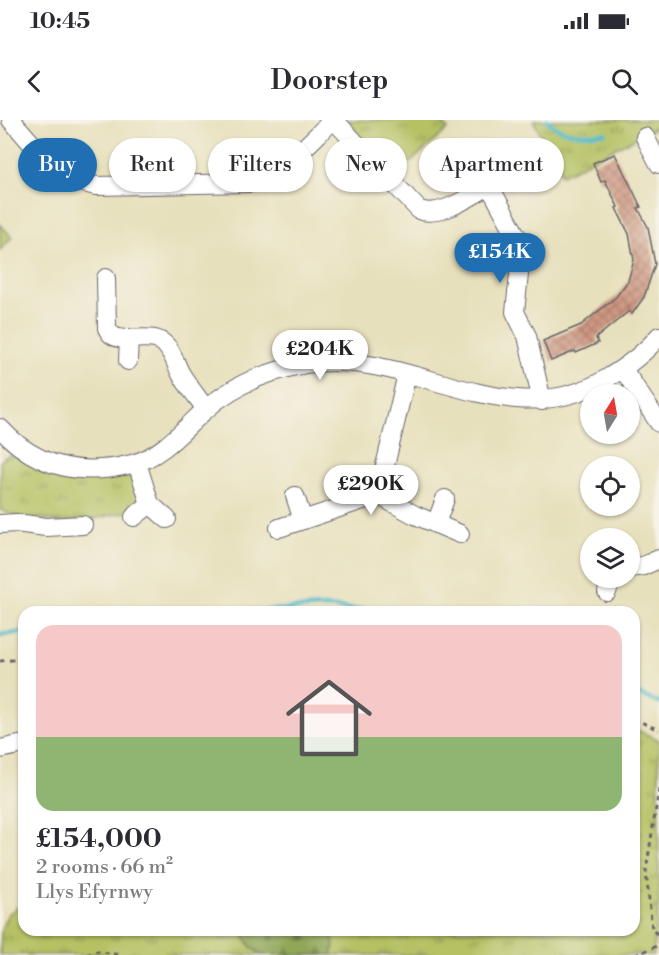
<!DOCTYPE html>
<meta charset="utf-8">
<style>
:root{--surface:#fff;--page:#f7f7f7;--text:#2b2b33;--muted:#7c7c81;--line:#e1e1e2;--accent:#1f6fb2}
body{margin:0;font-family:"Libre Bodoni",serif;background:var(--page);color:var(--text);height:100vh;display:flex;flex-direction:column;font-size:22px;white-space:nowrap}
*{box-sizing:border-box;margin:0}
p{font-size:20px;color:var(--muted)}
.icon{flex:none;width:33px;height:33px;fill:none;stroke:currentColor;stroke-width:2;stroke-linecap:round;stroke-linejoin:round}
.map{position:relative;flex:1;overflow:hidden}
.details{position:absolute;left:18px;top:486px;width:622px;height:330px;display:flex;flex-direction:column;background:var(--surface);border-radius:18px;box-shadow:0 2px 4px #0004}
.details>*{flex:none}
.banner{position:absolute;left:18px;top:18px;width:624px;height:54px;display:flex;gap:12px}
.needle{width:39px;rotate:11deg}
.tools{position:absolute;left:580px;top:264px;display:grid;gap:12px}
.tools a{display:grid;place-items:center;width:60px;height:60px;border-radius:50%;background:var(--surface);box-shadow:0 2px 4px #0004;font-size:30px}
.price{position:absolute;translate:-50% -51px;padding:0 14px;border-radius:21px;background:#fff;color:#222;font-size:20px;line-height:39px;filter:drop-shadow(0 2px 3px #0008)}
.price::after{content:'';position:absolute;left:50%;top:36px;width:18px;height:14px;margin-left:-9px;background:inherit;clip-path:polygon(0 0,100% 0,50% 100%)}
.price.current{background:var(--accent);color:#fff}
ul{padding:0;list-style:none}
li{display:grid;align-content:center;gap:12px;height:318px;padding:0 18px}
li+li{border-top:2px solid var(--line)}
li span{display:grid;place-items:center;height:186px;border-radius:18px;color:#555}
li>.icon{margin-inline-start:auto}
span .icon{width:108px;height:108px;fill:#fffc;stroke-width:1}
li b{font-size:26px}
.tag{padding:0 21px;border-radius:27px;background:var(--surface);box-shadow:0 2px 4px #0004;font-size:21px;line-height:54px}
.tag.current{background:var(--accent);color:#fff}
.status{display:flex;justify-content:space-between;align-items:center;height:42px;padding:0 30px;background:var(--surface);direction:ltr}
.status svg{height:16px;fill:currentColor}
header{display:flex;justify-content:space-between;align-items:center;height:78px;padding:0 18px;background:var(--surface);font-size:27px;font-weight:600}
.map>svg:first-child{display:block}
</style>
<div class="status"><b>10:45</b><svg viewBox="0 0 49 12"><path d="M0 12V9h3v3zM5 12V6h3v6zM10 12V3h3v9zM15 12V0h3v12zM26 1h20v11H26zM47 4h2v5h-2z"/></svg></div>
<header><svg class="icon" aria-label="back" viewBox="0 0 24 24"><path d="M15 5l-7 7 7 7"/></svg>Doorstep<svg class="icon" aria-label="search" viewBox="0 0 24 24"><circle cx="10" cy="10" r="6"/><path d="M15 15l6 6"/></svg></header>
<div class="map">
<svg width="659" height="835" viewBox="0 0 659 835">
<defs>
<pattern id="grass-tufts" width="24" height="20" patternUnits="userSpaceOnUse" patternTransform="scale(1.5)"><rect width="24" height="20" fill="#b5c163"/><path d="M3 7l-1-3M5 7V3M7 7l1-3M15 17l-1-3M17 17v-4M19 17l1-3" fill="none" stroke="#939c53"/></pattern>
<pattern id="forest-firs" width="22" height="20" patternUnits="userSpaceOnUse" patternTransform="scale(1.5)"><rect width="22" height="20" fill="#90a759"/><path d="M5 1l3.5 6h-7zM16 11l3.5 6h-7z" fill="#75884b"/></pattern>
<pattern id="building-cross-hatch" width="8" height="8" patternUnits="userSpaceOnUse" patternTransform="scale(1.5)"><rect width="8" height="8" fill="#cf9882"/><path d="M0 0l8 8M0 8l8-8" fill="none" stroke="#a87c6c"/></pattern>
</defs>
<rect width="100%" height="100%" fill="#f7f3e8"/>
<filter id="ink" filterUnits="userSpaceOnUse"><feTurbulence type="fractalNoise" baseFrequency=".0167" numOctaves="2"/><feDisplacementMap in="SourceGraphic" scale="12" xChannelSelector="R" yChannelSelector="G"/><feConvolveMatrix kernelMatrix="1 2 1 2 8 2 1 2 1" color-interpolation-filters="sRGB"/></filter>
<filter id="wash" filterUnits="userSpaceOnUse"><feTurbulence type="fractalNoise" baseFrequency=".008" numOctaves="4" result="noise"/><feDisplacementMap in="SourceGraphic" scale="24" xChannelSelector="R" yChannelSelector="G"/><feGaussianBlur stdDeviation="1.35" result="paint"/><feColorMatrix in="noise" values="0 0 0 0 0 0 0 0 0 0 0 0 0 0 0 0 0 1.4 0 .05"/><feComposite in="paint" operator="in"/></filter>
<g filter="url(#wash)">
<rect width="100%" height="100%" fill="#e7e0bc"/>
<g fill="url(#grass-tufts)" stroke="#6c724f" stroke-width="1.5">
<path d="M 346,0 L 439,0 L 448,9 L 394,57 Z"/>
<path d="M 533,0 L 659,0 L 659,6 L 562,55 Z"/>
<path d="M 0,104 L 12,117 L 0,130 Z"/>
<path d="M 13,335 L 117,356 C 134,355 134,361 140,375 L 137,383 L 126,392 L 89,400 L 62,402 L 20,397 L 0,390 L 0,342 L 5,337 Z"/>
<path d="M 635,609 L 659,620 L 659,784 L 653,835 L 0,835 C 0,813 0,792 24,785 L 24,810 L 634,810 Z"/>
</g>
<path fill="url(#forest-firs)" stroke="#59644a" stroke-width="1.5" d="M 245,810 L 320,810 L 331,814 L 334,825 L 332,835 L 262,835 L 252,828 L 245,818 Z"/>
<g fill="none" stroke-linecap="round" stroke-linejoin="round">
<g stroke="#4cb9c6" stroke-width="4.5">
<path d="M 547,0 C 562,16 584,15 605,13"/>
<path d="M 235,492 L 324,487 L 393,492"/>
<path d="M 0,515 L 24,512"/>
<path d="M 634,572 L 659,583"/>
</g>
</g>
<g id="blocks">
<path fill="url(#building-cross-hatch)" d="M 615,34 L 641,87 L 638,88 L 648,107 L 655,144 L 644,177 L 632,194 L 629,191 L 596,218 L 598,223 L 576,233 L 575,231 L 551,241 L 543,221 L 581,205 L 616,177 L 628,161 L 634,140 L 629,114 L 616,88 L 618,87 L 605,60 L 601,62 L 593,43 Z"/>
</g>
</g>
<g filter="url(#ink)">
<use href="#blocks" fill-opacity="0" stroke="#676468" stroke-width="1.5"/>
<g fill="none" stroke-linecap="round" stroke-linejoin="round">
<defs>
<g id="minor">
<path d="M 11,0 C 36,27 57,60 96,66 L 250,63 C 282,55 309,22 333,0"/>
<path d="M 334,0 L 419,90 C 441,98 470,76 489,66"/>
<path d="M 645,17 L 659,44"/>
<path d="M 476,41 L 522,126 L 515,192 L 527,216 L 542,281"/>
<path d="M 106,158 L 107,208 C 114,227 142,214 158,220 C 171,224 175,244 181,254 C 188,266 198,278 206,289"/>
<path d="M 128,241 L 129,218"/>
<path d="M 623,249 L 659,303"/>
<path d="M 0,308 C 36,348 81,357 132,344 C 162,336 182,311 204,291 C 233,264 268,251 306,244 C 410,227 506,319 606,259 C 626,247 644,234 659,216"/>
<path d="M 137,343 L 150,384 L 167,399"/>
<path d="M 378,375 L 407,254"/>
<path d="M 295,376 L 303,400"/>
<path d="M 134,397 L 150,384"/>
<path d="M 0,404 L 16,403 L 46,407 L 83,405"/>
<path d="M 436,404 L 445,379"/>
<path d="M 279,408 L 378,375 L 415,395 L 460,414"/>
<path d="M 630,448 L 643,446 L 659,439"/>
<path d="M 607,472 L 612,458"/>
<path d="M 0,629 L 24,624"/>
</g>
</defs>
<use href="#minor" stroke="#676468" stroke-width="20"/>
<g stroke="#676468" stroke-width="3" stroke-dasharray="4.5 4.5" stroke-linecap="butt">
<path d="M 0,541 L 24,539"/>
<path d="M 634,599 L 659,610"/>
<path d="M 659,669 L 646,751 L 652,809 L 659,816"/>
<path d="M 87,835 L 98,831 L 120,835"/>
<path d="M 635,835 L 657,826 L 659,823"/>
</g>
<use href="#minor" stroke="#fff" stroke-width="18"/>
</g>
</g>
</svg>
<div class="tools">
<a><svg class="needle" viewBox="-14 -14 28 28"><path d="M0-13l5 13h-10z" fill="#e53935"/><path d="M0 13l5-13h-10z" fill="#7c7c81"/></svg></a>
<a><svg class="icon" aria-label="locate" viewBox="0 0 24 24"><circle cx="12" cy="12" r="6"/><path d="M12 2v4M12 18v4M2 12h4M18 12h4"/></svg></a>
<a><svg class="icon" aria-label="layers" viewBox="0 0 24 24"><path d="M12 4l9 5-9 5-9-5zM3 14l9 5 9-5"/></svg></a>
</div>
<b class="price current" style="left:500px;top:164px">£154K</b>
<b class="price" style="left:320px;top:261px">£204K</b>
<b class="price" style="left:371px;top:396px">£290K</b>
<div class="banner">
<a class="tag current">Buy</a>
<a class="tag">Rent</a>
<a class="tag">Filters</a>
<a class="tag">New</a>
<a class="tag">Apartment</a>
</div>
<section class="details">
<ul>
<li><span style="background:linear-gradient(#f6c9c9 60%,#8fb573 0)"><svg class="icon" aria-label="home" viewBox="0 0 24 24"><path d="M3 11l9-7 9 7M6 9v11h12V9"/></svg></span><div><b>£154,000</b><p>2 rooms · 66 m²</p><p>Llys Efyrnwy</p></div></li>
</ul>
</section>
</div>
